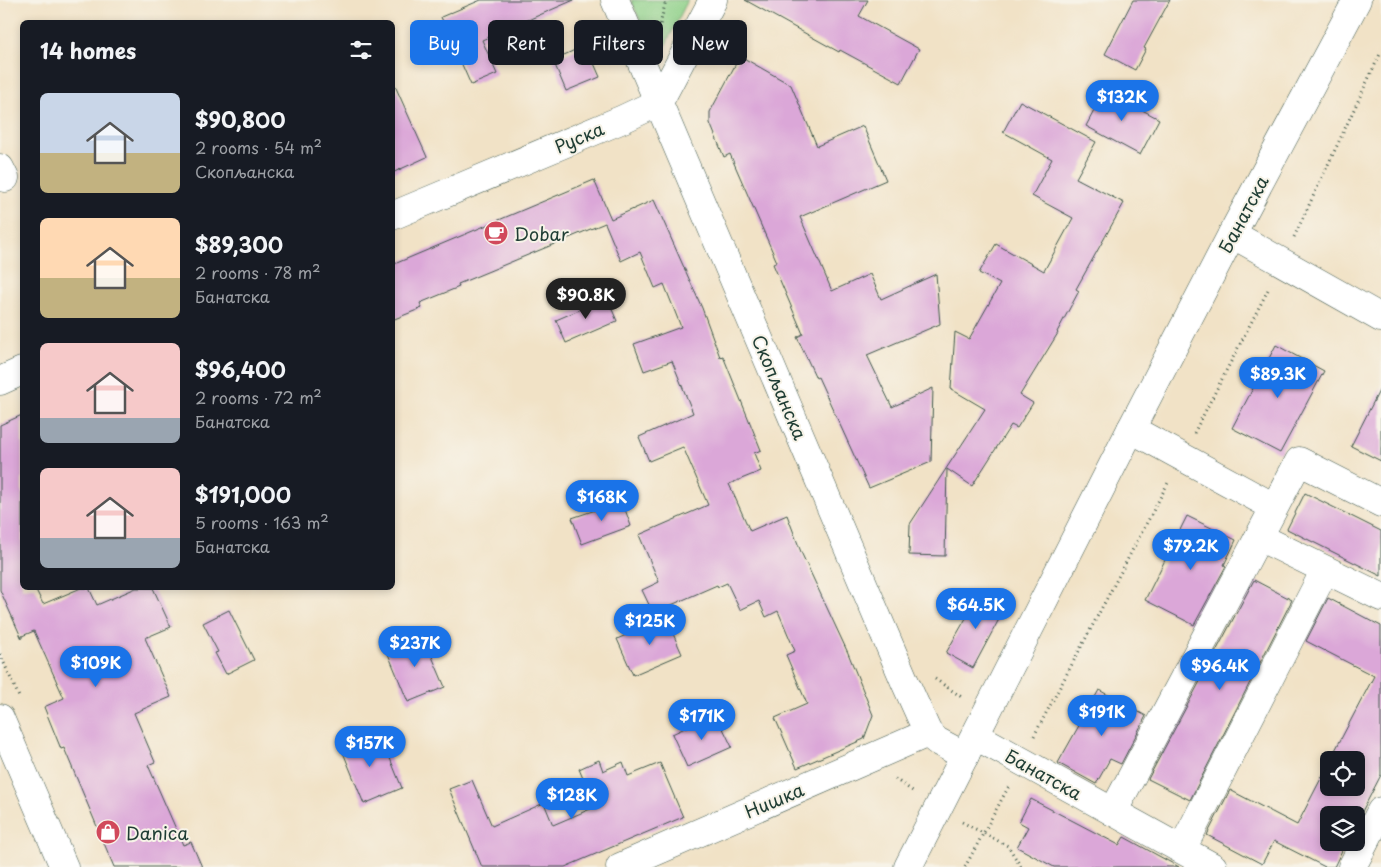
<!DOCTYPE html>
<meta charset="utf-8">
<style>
:root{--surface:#171b24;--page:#20242c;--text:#f1f3f6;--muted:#9ea1a6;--accent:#1a73e8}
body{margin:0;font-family:"Playpen Sans",sans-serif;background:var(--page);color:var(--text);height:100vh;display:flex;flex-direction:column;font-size:19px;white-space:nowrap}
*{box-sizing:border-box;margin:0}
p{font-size:16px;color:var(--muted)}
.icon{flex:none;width:28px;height:28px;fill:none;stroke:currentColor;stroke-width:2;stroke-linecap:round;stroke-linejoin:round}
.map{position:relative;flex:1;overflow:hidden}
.side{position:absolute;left:20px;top:20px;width:375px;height:570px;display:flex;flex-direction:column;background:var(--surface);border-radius:8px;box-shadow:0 2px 8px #0003}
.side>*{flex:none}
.hud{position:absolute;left:410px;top:20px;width:475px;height:45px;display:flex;gap:10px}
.controls{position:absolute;left:1320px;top:751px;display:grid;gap:10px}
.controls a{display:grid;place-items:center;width:45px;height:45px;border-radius:8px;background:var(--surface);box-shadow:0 2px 8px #0003;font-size:25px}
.price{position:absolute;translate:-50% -42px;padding:0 11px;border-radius:18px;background:var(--accent);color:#fff;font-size:16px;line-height:32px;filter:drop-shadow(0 1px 2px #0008)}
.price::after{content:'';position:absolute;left:50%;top:30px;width:15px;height:11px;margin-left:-8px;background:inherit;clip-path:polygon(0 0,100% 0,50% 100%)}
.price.active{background:#222;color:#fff}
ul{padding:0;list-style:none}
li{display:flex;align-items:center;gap:15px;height:125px;padding:0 20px}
li span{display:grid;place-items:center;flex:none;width:140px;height:100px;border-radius:8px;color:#555}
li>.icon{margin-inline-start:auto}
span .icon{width:60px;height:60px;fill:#fffc;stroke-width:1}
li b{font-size:21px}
h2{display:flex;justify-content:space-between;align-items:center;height:60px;padding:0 20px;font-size:21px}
.tag{padding:0 18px;border-radius:8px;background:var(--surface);box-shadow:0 2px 8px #0003;font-size:18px;line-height:45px}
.tag.active{background:var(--accent);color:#fff}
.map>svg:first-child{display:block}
</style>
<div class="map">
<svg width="1381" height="867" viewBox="0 0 1381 867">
<rect width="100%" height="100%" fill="#f7f3e8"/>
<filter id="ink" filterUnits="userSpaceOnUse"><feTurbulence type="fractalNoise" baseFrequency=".02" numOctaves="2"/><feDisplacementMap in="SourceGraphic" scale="10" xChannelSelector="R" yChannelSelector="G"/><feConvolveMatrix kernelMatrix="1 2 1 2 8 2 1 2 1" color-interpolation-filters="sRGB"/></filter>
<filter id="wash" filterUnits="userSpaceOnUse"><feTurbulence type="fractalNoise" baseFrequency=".0096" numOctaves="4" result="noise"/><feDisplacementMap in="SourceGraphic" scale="20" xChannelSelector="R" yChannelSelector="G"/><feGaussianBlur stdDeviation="1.12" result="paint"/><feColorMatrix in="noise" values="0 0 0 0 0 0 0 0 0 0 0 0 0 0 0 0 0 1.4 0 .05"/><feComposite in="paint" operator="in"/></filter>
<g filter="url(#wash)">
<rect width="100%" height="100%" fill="#f1e2c6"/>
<path fill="#8dd088" stroke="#56865e" d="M 631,0 L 688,0 L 664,48 L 650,43 Z"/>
<g id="blocks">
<g fill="#dba7d8">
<path d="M 481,0 L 574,0 L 482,40 L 497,74 L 471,85 L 441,17 Z"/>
<path d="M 745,0 L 868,0 L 859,16 L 919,49 L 901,83 L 840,50 L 839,52 Z"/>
<path d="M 1133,0 L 1170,0 L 1144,48 L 1146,49 L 1135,70 L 1105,54 Z"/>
<path d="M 586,45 L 600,77 L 566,91 L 553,60 Z"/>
<path d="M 740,56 L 791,85 L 817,146 L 863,126 L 886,180 L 800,217 L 832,291 L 870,274 L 881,299 L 936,274 L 940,324 L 867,355 L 892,407 L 933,388 L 931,462 L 869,488 L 818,377 L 816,378 L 797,337 L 803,334 L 773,264 L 777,262 L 730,154 L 724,157 L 710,123 L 710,112 Z"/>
<path d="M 392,79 L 427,157 L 392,173 Z"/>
<path d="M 1105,90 L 1159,119 L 1140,155 L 1086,126 Z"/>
<path d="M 1020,101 L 1096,142 L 1076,178 L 1124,203 L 1076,289 L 1079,291 L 1057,332 L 1058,333 L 1020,395 L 1033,403 L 1017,428 L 1011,425 L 972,486 L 947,469 L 945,556 L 909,555 L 910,524 L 985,409 L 951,389 L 955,332 L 969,339 L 1000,284 L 979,273 L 996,244 L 1044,271 L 1073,218 L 1032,196 L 1052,159 L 1003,132 Z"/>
<path d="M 594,180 L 611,219 L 654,200 L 702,308 L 720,357 L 723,356 L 761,450 L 754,453 L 761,471 L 729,484 L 750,531 L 787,515 L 801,552 L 848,653 L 873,715 L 864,739 L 797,768 L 775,718 L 807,704 L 786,655 L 795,651 L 778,611 L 766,617 L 759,601 L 740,610 L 727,583 L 718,587 L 717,585 L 653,613 L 642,590 L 659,582 L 639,535 L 708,505 L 683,447 L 649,461 L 639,437 L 693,413 L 672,361 L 644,371 L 634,344 L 681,327 L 664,284 L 655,288 L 640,252 L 621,261 L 605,223 L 458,284 L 459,287 L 420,303 L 422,308 L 392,320 L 392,265 Z"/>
<path d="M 607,298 L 617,321 L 566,343 L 556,320 Z"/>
<path d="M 1276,345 L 1324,371 L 1280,453 L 1232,428 Z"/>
<path d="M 1381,387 L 1381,461 L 1351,446 Z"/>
<path d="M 22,415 L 22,588 L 35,588 L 43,604 L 81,588 L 89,588 L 97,605 L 136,588 L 153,588 L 171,627 L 145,638 L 171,697 L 134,713 L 155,762 L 148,765 L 183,845 L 191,842 L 202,867 L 114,867 L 64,748 L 61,749 L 44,707 L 64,698 L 34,631 L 22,636 L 22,639 L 0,590 L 0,425 Z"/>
<path d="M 1305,493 L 1381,531 L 1381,576 L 1287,529 Z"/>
<path d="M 622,501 L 631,526 L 582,544 L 572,518 Z"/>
<path d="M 1187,516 L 1236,540 L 1224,565 L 1226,566 L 1194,625 L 1145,600 Z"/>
<path d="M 1254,580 L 1292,600 L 1190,800 L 1148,779 Z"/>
<path d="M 981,592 L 1006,606 L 973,668 L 946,653 Z"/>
<path d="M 1328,598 L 1381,626 L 1381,775 L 1356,823 L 1356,815 L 1329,815 L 1329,842 L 1346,842 L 1334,867 L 1325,867 L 1274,841 L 1262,864 L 1207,835 L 1230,790 L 1297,825 L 1329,763 L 1329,788 L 1356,788 L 1356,760 L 1330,760 L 1374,676 L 1306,641 Z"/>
<path d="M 229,610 L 254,660 L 226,674 L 215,653 L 218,652 L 203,623 Z"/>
<path d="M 666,618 L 682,654 L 633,675 L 617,639 Z"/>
<path d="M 422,633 L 445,687 L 408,702 L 386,649 Z"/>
<path d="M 1099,690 L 1146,716 L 1121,764 L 1110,759 L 1096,784 L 1058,763 Z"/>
<path d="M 716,714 L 732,747 L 687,767 L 672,734 Z"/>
<path d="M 361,731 L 368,748 L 383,741 L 402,788 L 364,804 L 338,740 Z"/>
<path d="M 599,760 L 603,771 L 623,762 L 628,776 L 660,763 L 683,817 L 565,867 L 482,867 L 449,789 L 472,780 L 492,826 L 544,803 L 553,825 L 595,807 L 579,769 Z"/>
<path d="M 1031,799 L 1119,845 L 1124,837 L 1179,867 L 1054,867 L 1017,847 L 1028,827 L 1019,822 Z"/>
</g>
</g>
</g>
<g filter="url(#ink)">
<use href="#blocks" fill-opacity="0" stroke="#3e564a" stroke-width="1"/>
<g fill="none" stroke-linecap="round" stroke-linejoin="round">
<defs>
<g id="minor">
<path d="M 615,0 L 905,682 L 928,733 L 937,741 L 965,756"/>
<path d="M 0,168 L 5,178"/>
<path d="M 392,216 L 623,119 L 659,102 L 713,0"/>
<path d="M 1232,234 L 1381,318"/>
<path d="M 0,381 L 22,371"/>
<path d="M 1131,429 L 1274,507"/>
<path d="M 1259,537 L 1381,597"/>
<path d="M 976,736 L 1213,867"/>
<path d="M 1113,812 L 1299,461 L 1381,503"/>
<path d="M 1182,849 L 1325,570"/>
<path d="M 620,867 L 928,733"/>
<path d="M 908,867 L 1131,429 L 1232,234 L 1357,0"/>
<path d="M 1352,867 L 1381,811"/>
</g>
<path id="major" d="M 0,718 L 64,867"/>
</defs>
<use href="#minor" stroke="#3e564a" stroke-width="29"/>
<use href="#major" stroke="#3e564a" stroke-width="29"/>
<g stroke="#3e564a" stroke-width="3" stroke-dasharray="1 4" stroke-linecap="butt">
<path d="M 659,29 L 666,0"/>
<path d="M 1294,237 L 1381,52"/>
<path d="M 1194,433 L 1269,288"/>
<path d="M 0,654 L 19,697"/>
<path d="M 935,679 L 963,698"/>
<path d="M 1034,736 L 1169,481"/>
<path d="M 895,779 L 914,792"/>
<path d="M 962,822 L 1008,846 L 1021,867"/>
<path d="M 965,867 L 1009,786"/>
</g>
<use href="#minor" stroke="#fff" stroke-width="28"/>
<use href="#major" stroke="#fff" stroke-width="28"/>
</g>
</g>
<defs>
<symbol id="cafe-disc" viewBox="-11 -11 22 22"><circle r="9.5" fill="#d1495b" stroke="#f7f3e8"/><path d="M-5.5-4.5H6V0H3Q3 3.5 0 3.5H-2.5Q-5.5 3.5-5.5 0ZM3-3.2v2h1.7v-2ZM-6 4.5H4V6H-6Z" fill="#fff"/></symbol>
<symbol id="shop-disc" viewBox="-11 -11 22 22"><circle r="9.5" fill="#d1495b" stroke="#f7f3e8"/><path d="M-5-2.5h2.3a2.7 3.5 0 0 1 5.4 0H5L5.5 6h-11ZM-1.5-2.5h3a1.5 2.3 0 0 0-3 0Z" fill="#fff"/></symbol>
</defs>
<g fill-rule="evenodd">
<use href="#cafe-disc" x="482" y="219" width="28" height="28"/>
<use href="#shop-disc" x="94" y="818" width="28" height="28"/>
</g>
<g text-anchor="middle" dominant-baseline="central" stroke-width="4" stroke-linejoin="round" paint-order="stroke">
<g font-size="18" fill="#1f3d34" stroke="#f7f3e8">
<text transform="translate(579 137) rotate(-23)">Руска</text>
<text transform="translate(1243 214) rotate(-62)">Банатска</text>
<text transform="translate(780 387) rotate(67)">Скопљанска</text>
<text transform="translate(1044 774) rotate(29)">Банатска</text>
<text transform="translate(774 800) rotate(-23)">Нишка</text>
</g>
<g font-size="18" fill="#1f3d34" stroke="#f7f3e8" text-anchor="start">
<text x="514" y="233">Dobar</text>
<text x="126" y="832">Danica</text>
</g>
</g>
</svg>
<div class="controls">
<a><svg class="icon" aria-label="locate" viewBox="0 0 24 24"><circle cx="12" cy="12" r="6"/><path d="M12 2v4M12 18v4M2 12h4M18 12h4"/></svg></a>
<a><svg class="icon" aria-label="layers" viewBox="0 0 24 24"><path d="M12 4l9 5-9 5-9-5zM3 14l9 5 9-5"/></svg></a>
</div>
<b class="price" style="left:1122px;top:122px">$132K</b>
<b class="price active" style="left:586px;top:320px">$90.8K</b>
<b class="price" style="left:1278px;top:399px">$89.3K</b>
<b class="price" style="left:602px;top:522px">$168K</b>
<b class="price" style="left:1191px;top:571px">$79.2K</b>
<b class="price" style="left:976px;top:630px">$64.5K</b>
<b class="price" style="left:650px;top:646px">$125K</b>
<b class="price" style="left:415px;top:668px">$237K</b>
<b class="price" style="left:96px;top:688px">$109K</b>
<b class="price" style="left:1220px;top:691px">$96.4K</b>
<b class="price" style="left:1102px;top:737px">$191K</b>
<b class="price" style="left:702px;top:741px">$171K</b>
<b class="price" style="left:370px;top:768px">$157K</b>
<b class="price" style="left:572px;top:820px">$128K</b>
<div class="hud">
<a class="tag active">Buy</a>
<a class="tag">Rent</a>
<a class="tag">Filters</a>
<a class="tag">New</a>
</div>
<section class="side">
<h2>14 homes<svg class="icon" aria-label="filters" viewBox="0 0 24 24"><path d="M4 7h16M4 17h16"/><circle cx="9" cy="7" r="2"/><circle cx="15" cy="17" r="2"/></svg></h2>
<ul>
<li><span style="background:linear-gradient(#c9d6e8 60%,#c2b280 0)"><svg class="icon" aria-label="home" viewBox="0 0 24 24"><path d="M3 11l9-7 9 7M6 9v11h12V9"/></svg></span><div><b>$90,800</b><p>2 rooms · 54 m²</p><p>Скопљанска</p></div></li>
<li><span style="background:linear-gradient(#ffd9b3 60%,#c2b280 0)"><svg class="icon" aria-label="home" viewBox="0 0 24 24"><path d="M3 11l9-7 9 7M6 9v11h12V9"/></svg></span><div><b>$89,300</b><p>2 rooms · 78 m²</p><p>Банатска</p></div></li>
<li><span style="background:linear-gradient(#f6c9c9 75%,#9aa5b1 0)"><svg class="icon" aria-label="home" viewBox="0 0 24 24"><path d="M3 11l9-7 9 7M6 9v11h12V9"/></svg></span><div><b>$96,400</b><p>2 rooms · 72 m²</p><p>Банатска</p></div></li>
<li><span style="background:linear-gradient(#f6c9c9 70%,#9aa5b1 0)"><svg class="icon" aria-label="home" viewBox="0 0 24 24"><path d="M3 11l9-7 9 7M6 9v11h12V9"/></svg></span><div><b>$191,000</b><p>5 rooms · 163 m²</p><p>Банатска</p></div></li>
</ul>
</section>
</div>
